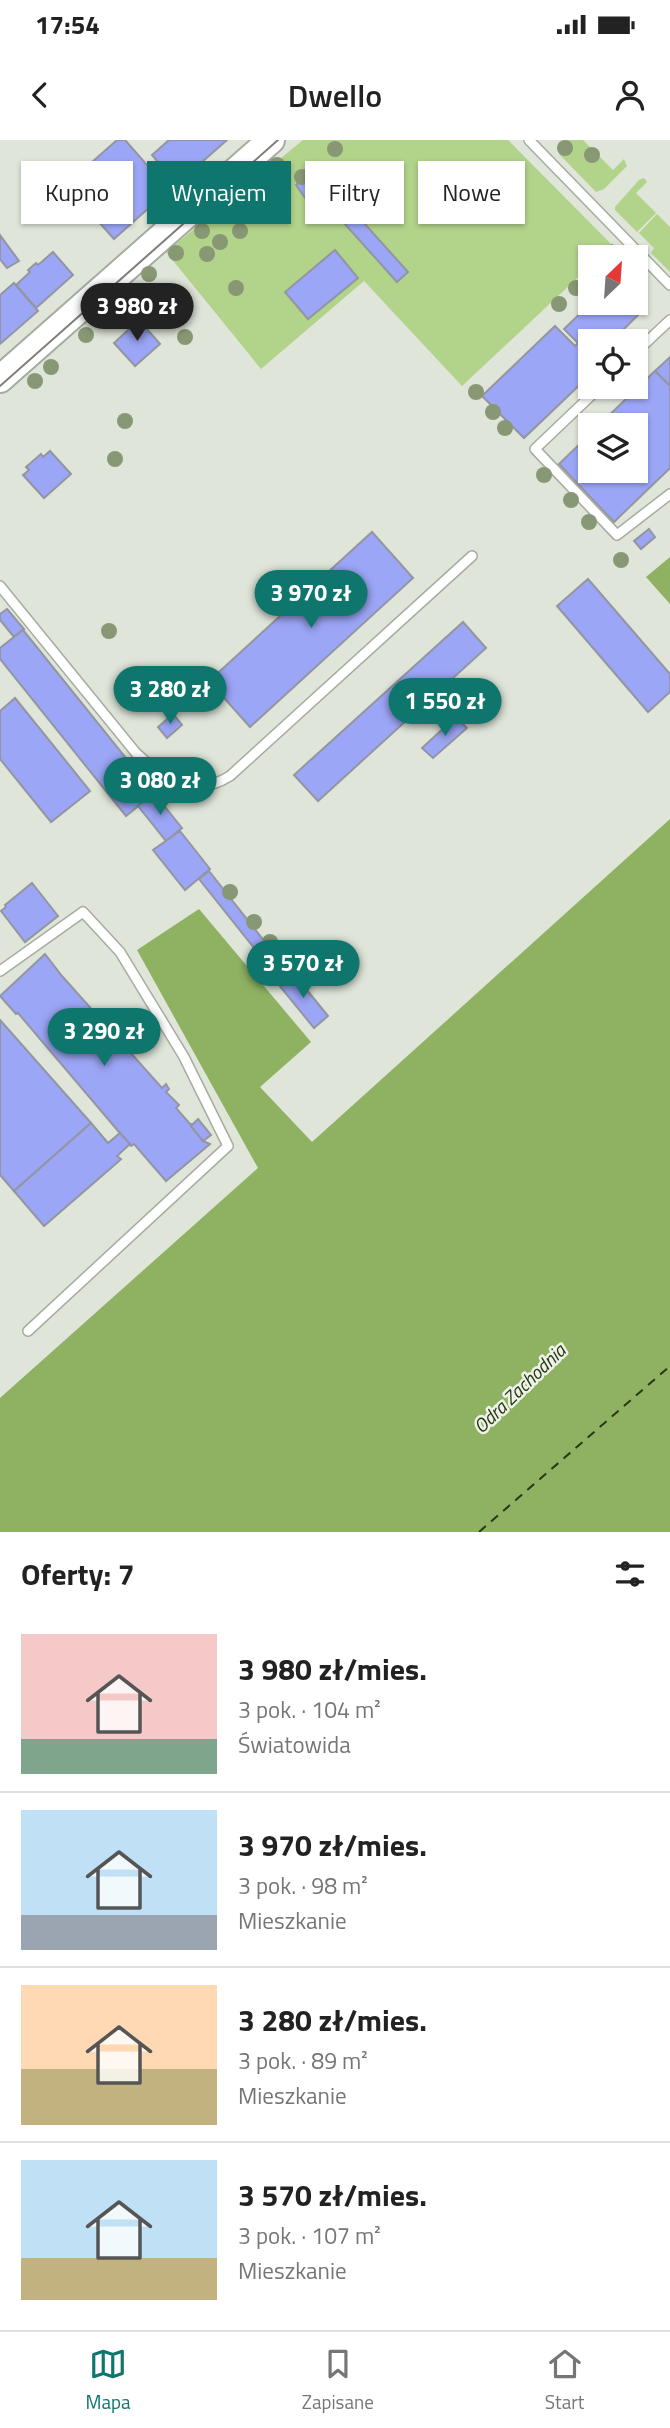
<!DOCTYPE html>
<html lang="pl">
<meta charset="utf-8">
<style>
:root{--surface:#fff;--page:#f2f2f2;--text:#222;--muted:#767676;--line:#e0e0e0;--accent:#0f766e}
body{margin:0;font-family:"Titillium Web",sans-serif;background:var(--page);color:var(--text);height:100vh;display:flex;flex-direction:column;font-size:26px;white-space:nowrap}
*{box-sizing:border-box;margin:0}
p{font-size:23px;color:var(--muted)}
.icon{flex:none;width:38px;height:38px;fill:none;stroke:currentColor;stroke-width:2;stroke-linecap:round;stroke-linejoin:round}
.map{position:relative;height:1392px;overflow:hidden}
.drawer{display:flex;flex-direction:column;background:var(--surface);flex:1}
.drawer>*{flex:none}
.guide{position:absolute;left:21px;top:21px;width:628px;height:63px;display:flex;gap:14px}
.needle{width:46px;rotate:25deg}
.controls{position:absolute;left:578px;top:105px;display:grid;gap:14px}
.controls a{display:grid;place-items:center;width:70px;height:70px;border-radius:0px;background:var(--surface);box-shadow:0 2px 5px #0004;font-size:35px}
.price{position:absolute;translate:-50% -60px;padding:0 16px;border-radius:24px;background:var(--accent);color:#fff;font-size:23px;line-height:46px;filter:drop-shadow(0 2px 4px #0008)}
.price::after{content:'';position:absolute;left:50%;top:42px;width:21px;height:16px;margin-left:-10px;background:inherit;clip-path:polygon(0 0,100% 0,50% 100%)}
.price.selected{background:#222;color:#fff}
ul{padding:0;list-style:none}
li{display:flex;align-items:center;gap:21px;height:175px;padding:0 21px}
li+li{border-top:2px solid var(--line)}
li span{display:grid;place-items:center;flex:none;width:196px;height:140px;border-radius:0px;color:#555}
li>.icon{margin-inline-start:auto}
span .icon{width:84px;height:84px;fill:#fffc;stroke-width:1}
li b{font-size:30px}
h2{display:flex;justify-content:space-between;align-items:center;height:84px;padding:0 21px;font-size:30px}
.pill{padding:0 24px;border-radius:0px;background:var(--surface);box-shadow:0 2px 5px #0004;font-size:24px;line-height:63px}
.pill.selected{background:var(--accent);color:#fff}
.status{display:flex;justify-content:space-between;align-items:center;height:49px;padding:0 35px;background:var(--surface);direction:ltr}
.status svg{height:19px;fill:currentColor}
header{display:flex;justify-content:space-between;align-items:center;height:91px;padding:0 21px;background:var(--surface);font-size:32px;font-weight:600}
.menu{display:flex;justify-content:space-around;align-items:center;height:98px;border-top:2px solid var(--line);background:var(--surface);font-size:19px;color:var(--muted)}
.menu a{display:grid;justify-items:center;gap:4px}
.menu .selected{color:var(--accent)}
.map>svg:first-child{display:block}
</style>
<div class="status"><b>17:54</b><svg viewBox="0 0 49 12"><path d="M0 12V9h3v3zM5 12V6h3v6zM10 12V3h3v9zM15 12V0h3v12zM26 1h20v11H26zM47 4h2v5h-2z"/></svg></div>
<header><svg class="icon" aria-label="back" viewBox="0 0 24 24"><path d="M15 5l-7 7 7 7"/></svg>Dwello<svg class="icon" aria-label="person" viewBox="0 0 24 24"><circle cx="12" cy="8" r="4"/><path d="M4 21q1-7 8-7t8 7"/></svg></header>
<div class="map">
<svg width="670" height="1392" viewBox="0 0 670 1392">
<rect width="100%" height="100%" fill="#dfe5d9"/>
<g fill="#b1d38a">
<path d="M 303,0 L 508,0 L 612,105 L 599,117 L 590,117 L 590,126 L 462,246 L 364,141 L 261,229 L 166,112 Z"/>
<path d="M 567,0 L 583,0 L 613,30 L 624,19 L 627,26 L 604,49 L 596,52 L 559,14 Z"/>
<path d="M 644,38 L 647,42 L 636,53 L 656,73 L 637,92 L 615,70 L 615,67 L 639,40 Z"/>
<path d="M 657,74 L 670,87 L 670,132 L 651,113 L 654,108 L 639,93 Z"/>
</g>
<g fill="#8eb261">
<path d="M 670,417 L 670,464 L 646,437 Z"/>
<path d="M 670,679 L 670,1392 L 0,1392 L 0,1258 L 258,1028 L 137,810 L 199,769 L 311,902 L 260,947 L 312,1002 Z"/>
</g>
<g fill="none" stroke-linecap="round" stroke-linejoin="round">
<path stroke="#283715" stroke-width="2" stroke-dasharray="9 7" stroke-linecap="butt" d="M 479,1392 L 670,1226"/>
</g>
<g fill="#9ca6f6" stroke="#9395a1" stroke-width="2">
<path d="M 117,0 L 125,0 L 169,50 L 114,99 L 66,45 Z"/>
<path d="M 169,0 L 227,0 L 177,44 L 152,15 Z"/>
<path d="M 310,34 L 339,69 L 332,75 L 329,71 L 320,79 L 296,45 Z"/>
<path d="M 346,63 L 408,132 L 397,142 L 335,73 Z"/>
<path d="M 0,95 L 19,121 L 7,128 L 0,119 Z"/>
<path d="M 612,105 L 624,117 L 600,117 Z"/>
<path d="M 335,110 L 358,138 L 308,179 L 285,152 Z"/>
<path d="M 53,112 L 73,135 L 36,168 L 16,145 L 30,132 L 28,130 L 36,123 L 38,125 Z"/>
<path d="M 14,143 L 38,171 L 0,204 L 0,155 Z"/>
<path d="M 635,160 L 644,169 L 612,201 L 590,201 L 590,215 L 564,189 L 591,163 L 635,163 Z"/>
<path d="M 139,180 L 160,204 L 135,226 L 114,203 Z"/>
<path d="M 555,186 L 575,206 L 578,203 L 585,210 L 581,213 L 590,222 L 590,235 L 524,298 L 482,256 Z"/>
<path d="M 670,217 L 670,246 L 655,231 Z"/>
<path d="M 655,231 L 670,246 L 670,328 L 614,382 L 559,324 L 590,294 L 590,331 L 635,331 L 635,285 L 599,285 Z"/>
<path d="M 50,311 L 71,334 L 44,358 L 23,335 L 29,330 L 26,327 L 41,314 L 43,317 Z"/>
<path d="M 649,389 L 655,397 L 641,409 L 634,401 Z"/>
<path d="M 372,392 L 413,438 L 250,587 L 209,541 Z"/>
<path d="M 588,439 L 670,534 L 670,552 L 648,572 L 557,466 Z"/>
<path d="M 7,469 L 24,489 L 14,497 L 0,480 L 0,474 Z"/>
<path d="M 463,482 L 486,508 L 318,661 L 294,635 Z"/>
<path d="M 23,490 L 154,653 L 126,676 L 0,519 L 0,508 Z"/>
<path d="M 15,558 L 90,651 L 51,682 L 0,619 L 0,571 Z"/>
<path d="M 173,574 L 182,585 L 167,598 L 158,587 Z"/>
<path d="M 456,577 L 467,588 L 433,618 L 422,608 Z"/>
<path d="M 154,653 L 182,688 L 166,701 L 138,666 Z"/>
<path d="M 180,691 L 210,729 L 185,750 L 153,710 Z"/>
<path d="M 209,731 L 291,835 L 282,843 L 199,739 Z"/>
<path d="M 32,743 L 58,776 L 25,802 L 1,771 L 6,767 L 5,765 Z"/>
<path d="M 45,814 L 62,836 L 162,948 L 166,944 L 169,949 L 166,952 L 179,965 L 176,968 L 190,984 L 192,984 L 191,986 L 203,1001 L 210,1004 L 166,1041 L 134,1004 L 131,1006 L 130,1005 L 18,873 L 16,874 L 0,856 Z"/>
<path d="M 293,833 L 328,876 L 314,888 L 279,845 Z"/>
<path d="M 0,880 L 91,983 L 14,1051 L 0,1035 Z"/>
<path d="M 198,979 L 211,995 L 203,1001 L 191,986 Z"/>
<path d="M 91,983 L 108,1003 L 120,993 L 130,1004 L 117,1016 L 121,1019 L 119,1021 L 44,1086 L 14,1051 Z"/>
</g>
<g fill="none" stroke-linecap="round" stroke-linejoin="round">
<defs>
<g id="lane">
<path d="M 529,0 L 670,145"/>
<path d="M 635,213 L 670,180"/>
<path d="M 600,247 L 535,309 L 617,395 L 670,354"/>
<path d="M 0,446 L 136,613 C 165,640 193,659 230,636 L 472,416"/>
<path d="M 0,831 L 83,772 L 120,812 L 184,917 L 228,1006 L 28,1191"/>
</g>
<path id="secondary" d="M 0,239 L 271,0"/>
</defs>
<use href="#lane" stroke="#a6aca0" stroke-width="12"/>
<use href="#secondary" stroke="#a6aca0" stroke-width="30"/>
<use href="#lane" stroke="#fff" stroke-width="9"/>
<use href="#secondary" stroke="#fff" stroke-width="26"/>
<path stroke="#7b7f77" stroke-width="2" d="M 0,246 L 278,0"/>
</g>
<g fill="#889874">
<circle cx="565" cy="8" r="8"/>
<circle cx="335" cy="9" r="8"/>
<circle cx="592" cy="15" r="8"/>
<circle cx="277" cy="25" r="8"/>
<circle cx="302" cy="37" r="8"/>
<circle cx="323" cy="42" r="8"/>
<circle cx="254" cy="46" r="8"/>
<circle cx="270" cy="67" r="8"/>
<circle cx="226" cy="68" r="8"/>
<circle cx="251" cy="73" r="8"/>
<circle cx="202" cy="91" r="8"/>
<circle cx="240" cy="91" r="8"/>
<circle cx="220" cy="102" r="8"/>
<circle cx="176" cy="113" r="8"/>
<circle cx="207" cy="114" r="8"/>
<circle cx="149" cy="134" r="8"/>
<circle cx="236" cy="148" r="8"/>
<circle cx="576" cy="148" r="8"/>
<circle cx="127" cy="157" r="8"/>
<circle cx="559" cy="164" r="8"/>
<circle cx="128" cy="174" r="8"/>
<circle cx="104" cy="179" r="8"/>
<circle cx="86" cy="195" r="8"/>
<circle cx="185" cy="197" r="8"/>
<circle cx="51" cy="227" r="8"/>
<circle cx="35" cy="241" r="8"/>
<circle cx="476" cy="252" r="8"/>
<circle cx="493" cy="272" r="8"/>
<circle cx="125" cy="281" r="8"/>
<circle cx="505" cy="288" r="8"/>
<circle cx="115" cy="319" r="8"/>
<circle cx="544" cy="335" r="8"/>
<circle cx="571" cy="360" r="8"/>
<circle cx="589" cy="382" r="8"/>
<circle cx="621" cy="420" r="8"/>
<circle cx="109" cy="491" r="8"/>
<circle cx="230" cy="752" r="8"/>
<circle cx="254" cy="782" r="8"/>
<circle cx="270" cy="802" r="8"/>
<circle cx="283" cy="818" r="8"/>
</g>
<g text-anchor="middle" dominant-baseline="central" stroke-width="5" stroke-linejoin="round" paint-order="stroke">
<g font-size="19" font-style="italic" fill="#283715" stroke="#ecf2e6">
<text transform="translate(519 1248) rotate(-44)">Odra Zachodnia</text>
</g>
</g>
</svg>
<div class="controls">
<a><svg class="needle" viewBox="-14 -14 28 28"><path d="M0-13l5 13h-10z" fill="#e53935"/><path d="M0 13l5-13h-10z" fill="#767676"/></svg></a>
<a><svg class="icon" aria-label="locate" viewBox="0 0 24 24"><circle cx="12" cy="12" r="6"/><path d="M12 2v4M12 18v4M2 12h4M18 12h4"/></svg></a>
<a><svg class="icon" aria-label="layers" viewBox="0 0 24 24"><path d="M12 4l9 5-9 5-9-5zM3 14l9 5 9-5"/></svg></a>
</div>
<b class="price selected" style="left:137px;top:203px">3 980 zł</b>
<b class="price" style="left:311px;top:490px">3 970 zł</b>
<b class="price" style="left:170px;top:586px">3 280 zł</b>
<b class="price" style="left:445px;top:598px">1 550 zł</b>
<b class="price" style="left:160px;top:677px">3 080 zł</b>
<b class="price" style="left:303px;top:860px">3 570 zł</b>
<b class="price" style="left:104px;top:928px">3 290 zł</b>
<div class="guide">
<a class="pill">Kupno</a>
<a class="pill selected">Wynajem</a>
<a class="pill">Filtry</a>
<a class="pill">Nowe</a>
</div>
</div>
<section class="drawer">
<h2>Oferty: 7<svg class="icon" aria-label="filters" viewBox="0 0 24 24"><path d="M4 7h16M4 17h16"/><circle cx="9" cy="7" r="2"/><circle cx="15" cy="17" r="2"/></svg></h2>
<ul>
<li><span style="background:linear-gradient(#f6c9c9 75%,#7fa58c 0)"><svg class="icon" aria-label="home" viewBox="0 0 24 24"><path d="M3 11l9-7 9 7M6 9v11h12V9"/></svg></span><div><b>3 980 zł/mies.</b><p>3 pok. · 104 m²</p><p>Światowida</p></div></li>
<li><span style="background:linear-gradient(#bfe0f5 75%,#9aa5b1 0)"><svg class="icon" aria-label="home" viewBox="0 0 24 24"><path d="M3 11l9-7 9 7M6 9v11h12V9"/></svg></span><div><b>3 970 zł/mies.</b><p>3 pok. · 98 m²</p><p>Mieszkanie</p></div></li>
<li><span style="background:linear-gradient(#ffd9b3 60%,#c2b280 0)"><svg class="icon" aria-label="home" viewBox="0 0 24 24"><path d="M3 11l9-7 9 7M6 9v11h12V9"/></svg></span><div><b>3 280 zł/mies.</b><p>3 pok. · 89 m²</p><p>Mieszkanie</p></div></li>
<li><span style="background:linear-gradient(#bfe0f5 70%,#c2b280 0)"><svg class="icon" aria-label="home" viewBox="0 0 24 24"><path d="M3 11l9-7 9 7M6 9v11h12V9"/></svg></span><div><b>3 570 zł/mies.</b><p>3 pok. · 107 m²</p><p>Mieszkanie</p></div></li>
</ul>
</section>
<nav class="menu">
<a class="selected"><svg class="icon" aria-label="map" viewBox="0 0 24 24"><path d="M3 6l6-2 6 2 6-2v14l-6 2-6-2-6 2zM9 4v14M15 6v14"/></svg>Mapa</a>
<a><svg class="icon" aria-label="saved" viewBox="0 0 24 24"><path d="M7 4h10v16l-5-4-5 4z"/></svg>Zapisane</a>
<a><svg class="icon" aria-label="home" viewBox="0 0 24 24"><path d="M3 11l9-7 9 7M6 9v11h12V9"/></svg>Start</a>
</nav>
